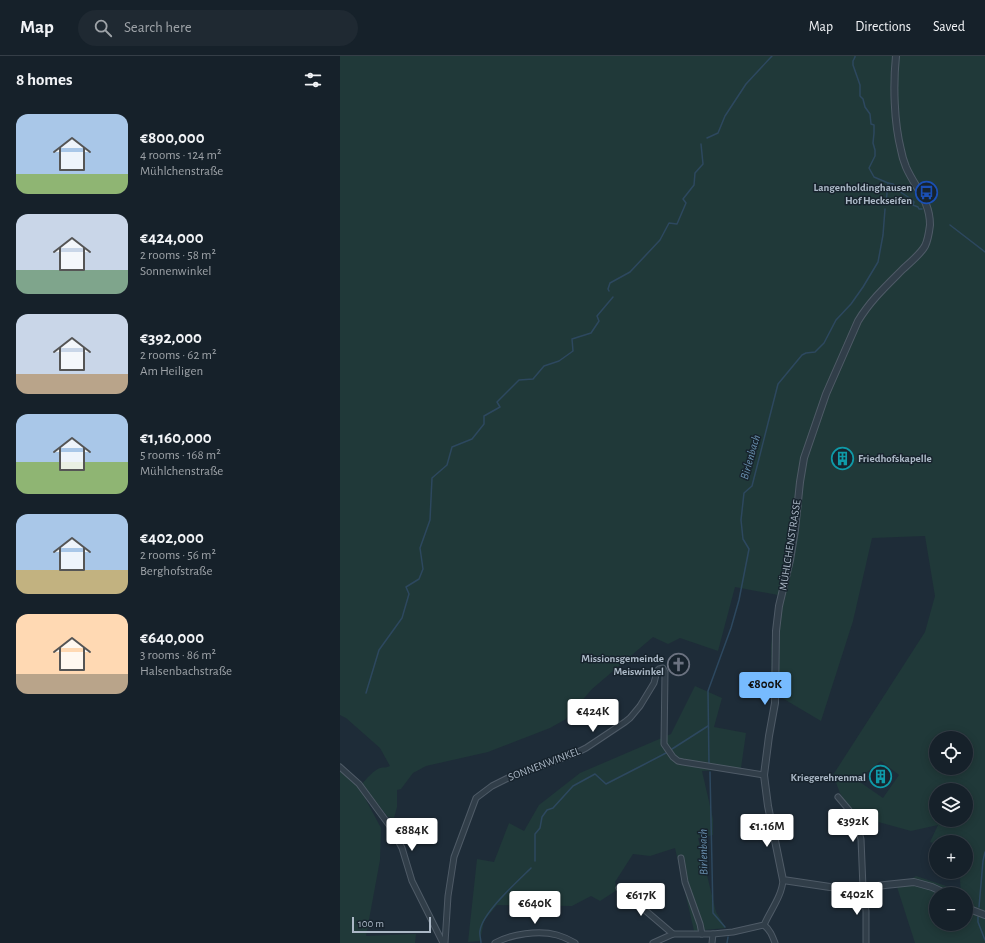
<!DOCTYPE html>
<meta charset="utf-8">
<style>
:root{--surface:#16212a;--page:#1f2932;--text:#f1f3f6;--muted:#9ea3a8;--line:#353e47;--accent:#7bf}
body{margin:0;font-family:"Alegreya Sans",sans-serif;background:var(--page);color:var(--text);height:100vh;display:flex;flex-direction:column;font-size:15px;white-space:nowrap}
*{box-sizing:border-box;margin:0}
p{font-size:13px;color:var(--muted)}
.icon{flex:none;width:22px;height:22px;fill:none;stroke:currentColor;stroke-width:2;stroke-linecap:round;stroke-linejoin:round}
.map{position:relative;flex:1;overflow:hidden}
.drawer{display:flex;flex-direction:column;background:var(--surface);width:340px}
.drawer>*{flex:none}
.fabs{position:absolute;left:589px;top:675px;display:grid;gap:8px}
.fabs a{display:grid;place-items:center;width:44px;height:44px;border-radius:50%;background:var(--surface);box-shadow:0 2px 10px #0003,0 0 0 1px var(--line);font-size:20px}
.scale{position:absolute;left:12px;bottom:10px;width:79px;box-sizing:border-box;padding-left:4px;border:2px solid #abb8c6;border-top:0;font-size:11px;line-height:14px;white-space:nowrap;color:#abb8c6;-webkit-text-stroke:3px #17232d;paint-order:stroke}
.price{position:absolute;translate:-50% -34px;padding:0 9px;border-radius:4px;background:#fff;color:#222;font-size:13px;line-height:26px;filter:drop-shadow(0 1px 2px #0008)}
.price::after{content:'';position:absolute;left:50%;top:24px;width:12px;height:9px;margin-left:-6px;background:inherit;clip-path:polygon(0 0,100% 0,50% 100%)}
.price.selected{background:var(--accent);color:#111}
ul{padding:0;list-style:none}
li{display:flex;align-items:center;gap:12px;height:100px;padding:0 16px}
li span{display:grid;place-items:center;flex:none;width:112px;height:80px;border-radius:12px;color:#555}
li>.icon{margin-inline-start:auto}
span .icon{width:48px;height:48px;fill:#fffc;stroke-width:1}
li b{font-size:17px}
h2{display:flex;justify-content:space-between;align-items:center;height:48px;padding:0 16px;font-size:17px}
header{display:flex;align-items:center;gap:24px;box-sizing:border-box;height:56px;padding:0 20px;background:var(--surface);border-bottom:1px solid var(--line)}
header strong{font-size:19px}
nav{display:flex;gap:22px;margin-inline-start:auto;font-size:14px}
.search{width:280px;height:36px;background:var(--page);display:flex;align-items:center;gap:10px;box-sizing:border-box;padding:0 14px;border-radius:22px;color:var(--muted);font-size:15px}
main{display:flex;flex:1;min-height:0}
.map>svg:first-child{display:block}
</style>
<header>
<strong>Map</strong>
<div class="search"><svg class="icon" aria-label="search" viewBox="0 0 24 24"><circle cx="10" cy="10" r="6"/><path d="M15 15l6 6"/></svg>Search here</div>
<nav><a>Map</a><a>Directions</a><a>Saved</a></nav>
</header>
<main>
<section class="drawer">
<h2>8 homes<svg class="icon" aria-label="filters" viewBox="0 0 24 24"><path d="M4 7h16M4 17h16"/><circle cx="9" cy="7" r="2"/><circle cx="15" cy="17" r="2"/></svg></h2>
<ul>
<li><span style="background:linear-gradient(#a9c7e8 75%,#8fb573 0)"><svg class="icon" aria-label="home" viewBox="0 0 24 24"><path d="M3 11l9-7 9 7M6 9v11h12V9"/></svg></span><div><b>€800,000</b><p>4 rooms · 124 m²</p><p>Mühlchenstraße</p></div></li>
<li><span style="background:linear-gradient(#c9d6e8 70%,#7fa58c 0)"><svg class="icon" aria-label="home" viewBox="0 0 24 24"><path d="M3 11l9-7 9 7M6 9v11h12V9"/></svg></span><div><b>€424,000</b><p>2 rooms · 58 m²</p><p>Sonnenwinkel</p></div></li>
<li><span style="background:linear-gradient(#c9d6e8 75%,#b9a48a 0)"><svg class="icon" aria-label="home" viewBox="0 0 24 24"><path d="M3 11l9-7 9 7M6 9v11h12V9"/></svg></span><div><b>€392,000</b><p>2 rooms · 62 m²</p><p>Am Heiligen</p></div></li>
<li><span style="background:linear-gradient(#a9c7e8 60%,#8fb573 0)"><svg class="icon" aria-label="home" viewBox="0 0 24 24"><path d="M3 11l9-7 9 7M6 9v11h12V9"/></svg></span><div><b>€1,160,000</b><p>5 rooms · 168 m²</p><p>Mühlchenstraße</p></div></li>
<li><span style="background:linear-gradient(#a9c7e8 70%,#c2b280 0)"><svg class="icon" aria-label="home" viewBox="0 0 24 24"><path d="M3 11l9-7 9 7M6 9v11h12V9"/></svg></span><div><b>€402,000</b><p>2 rooms · 56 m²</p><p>Berghofstraße</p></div></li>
<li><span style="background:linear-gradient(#ffd9b3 75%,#b9a48a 0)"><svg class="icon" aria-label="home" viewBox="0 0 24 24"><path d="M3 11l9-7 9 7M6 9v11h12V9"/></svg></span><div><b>€640,000</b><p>3 rooms · 86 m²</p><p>Halsenbachstraße</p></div></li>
</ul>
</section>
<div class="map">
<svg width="645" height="887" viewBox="0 0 645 887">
<rect width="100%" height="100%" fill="#1e2c38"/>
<g fill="#203939" fill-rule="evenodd">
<path d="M 0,0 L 645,0 L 645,887 L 575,887 L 557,831 L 576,820 L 606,830 L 621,838 L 620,824 L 621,816 L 626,816 L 626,786 L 596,786 L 596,788 L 590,786 L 598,769 L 571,775 L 531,764 L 517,765 L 500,737 L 493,719 L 585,576 L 595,540 L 585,480 L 532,482 L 513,565 L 481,665 L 432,636 L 431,590 L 438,539 L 395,531 L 378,595 L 340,582 L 328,588 L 313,581 L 252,633 L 226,663 L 210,672 L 148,696 L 86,710 L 73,717 L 61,733 L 57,734 L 57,751 L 54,762 L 48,761 L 22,728 C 26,723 34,714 40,712 C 44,711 46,712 50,710 L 40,692 L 6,662 L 0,659 ZM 596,682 L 626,682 L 626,712 L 596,712 ZM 541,705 L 559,719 L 543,742 L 517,724 ZM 596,734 L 626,734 L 626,764 L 596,764 ZM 596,838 L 626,838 L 626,868 L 596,868 Z"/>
<path d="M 355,630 L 382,642 L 374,671 L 406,677 L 401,712 L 362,715 L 373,763 L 373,779 L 358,782 L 376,856 L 386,872 L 354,875 L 335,792 L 310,800 L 293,798 L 275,826 L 277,834 L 260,845 L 251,840 L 232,850 L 157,849 L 144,865 L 140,885 L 128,886 L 137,803 L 154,806 L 169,767 L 184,775 L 199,749 L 240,717 L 331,678 Z"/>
<path d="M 0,707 L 12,718 L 41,772 L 40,804 L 26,880 L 76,878 L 75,887 L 0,887 Z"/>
</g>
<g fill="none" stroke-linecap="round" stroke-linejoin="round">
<g stroke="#2d485f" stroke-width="1.5">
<path d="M 515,0 L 515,1 L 513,5 L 513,9 L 520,29 L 520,40 L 523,43 L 525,51 L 530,58 L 531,68 L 534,69 L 534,77 L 533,87 L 535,94 L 535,100 L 529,112 L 534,121 L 548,127 L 546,147"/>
<path d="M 367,82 L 378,77 L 385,60 L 406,28 L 432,0"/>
<path d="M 548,127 L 553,128 L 562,137 L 571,143 L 574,146 L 573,149 L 578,151 L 579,153 L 582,153"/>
<path d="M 610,169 L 645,196"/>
<path d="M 269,235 L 268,233 L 270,227 L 290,216 L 320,184 L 329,167 L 337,168 L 346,147 L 343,143 L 354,129 L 355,117 L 363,108 L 361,88"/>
<path d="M 26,637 L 39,594 L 62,562 L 69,538 L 66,531 L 79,523 L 83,513 L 80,492 L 90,464 L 92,422 L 107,409 L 112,391 L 132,383 L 144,368 L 144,360 L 160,351 L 157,346 L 179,324 L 193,323 L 204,310 L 219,305 L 233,295 L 232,283 L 251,277 L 259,265 L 257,260 L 273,241"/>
<path d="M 332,693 L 368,670"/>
<path d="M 369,708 L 368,635 L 391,572 L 399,544 L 409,493 L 403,483 L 401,464 L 404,437 L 412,430 L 438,328 L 462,299 L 466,297 L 475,296 L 484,287 L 496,264 L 511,248 L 523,231 L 538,206 L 543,179 L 545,153"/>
<path d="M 370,716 L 373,857 L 385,871"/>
<path d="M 195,805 L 195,778 L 200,772 L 202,761 L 207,754 L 213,752 L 233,730 L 255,718 L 266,728 L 303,709 L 326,697"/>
<path d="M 639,851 L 643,805 L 645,796"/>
<path d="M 638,861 L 638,866 L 645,884"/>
<path d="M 141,887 C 141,883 139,878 140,875 C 142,857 178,825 191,812"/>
<path d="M 387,887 L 388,881"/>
</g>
<defs>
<g id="minor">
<path d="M 0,711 L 19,728 L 52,773 L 62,792 L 72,825 L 103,887"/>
<path d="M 498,741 L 509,754 L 516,766 L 521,783 L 523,832 L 526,855 L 526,887"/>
<path d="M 341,802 L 345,826 L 360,868 L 362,878"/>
<path d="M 279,832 L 333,878"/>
<path d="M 424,869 C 430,874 432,879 435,887"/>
<path d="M 105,887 L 108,840 L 114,801 L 136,742 L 152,730 L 170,721 L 234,698 L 246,692 L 285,666 L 290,662 L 300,650 L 314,627 L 317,615 L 319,613 L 323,612 L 325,616 L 324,688 L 333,701 L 338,705 L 343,706 L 424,719"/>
<path d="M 155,887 C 171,878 199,874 217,879 C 224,881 230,884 235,887"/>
<path d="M 313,887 L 333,878 L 373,878 L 393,876 L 424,869 C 430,855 442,840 443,824"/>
<path d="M 372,887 L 373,878"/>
</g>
<g id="tertiary">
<path d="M 556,0 C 553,29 554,66 561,94 C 562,100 564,106 566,111 C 575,132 590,144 590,169 C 589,177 588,184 585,190 C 580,199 569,207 562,214 C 546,230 530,245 518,265 L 486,338 L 464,402 L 460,426 L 455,474 L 450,504 L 439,550 L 436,575 L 435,647 L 429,680 L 424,719 L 428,750 L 443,824 L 490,831 L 523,832 L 545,829 L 574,826 L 592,831 L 607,838"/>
<path d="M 626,850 L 632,854 L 645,859"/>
</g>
</defs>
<use href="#minor" stroke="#4f5b67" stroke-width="7"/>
<use href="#tertiary" stroke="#4f5b67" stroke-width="8"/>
<use href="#minor" stroke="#313e49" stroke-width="5"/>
<use href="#tertiary" stroke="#313e49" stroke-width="6"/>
</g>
<defs>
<symbol id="bus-ring" viewBox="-11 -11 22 22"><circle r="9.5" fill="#17232d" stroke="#1a4fb4" stroke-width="1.5"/><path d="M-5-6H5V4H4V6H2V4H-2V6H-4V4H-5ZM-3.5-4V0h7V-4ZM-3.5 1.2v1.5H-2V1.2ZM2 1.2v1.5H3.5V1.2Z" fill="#1a4fb4"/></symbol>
<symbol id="building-ring" viewBox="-11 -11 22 22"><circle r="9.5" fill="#17232d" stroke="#0f9aa8" stroke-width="1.5"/><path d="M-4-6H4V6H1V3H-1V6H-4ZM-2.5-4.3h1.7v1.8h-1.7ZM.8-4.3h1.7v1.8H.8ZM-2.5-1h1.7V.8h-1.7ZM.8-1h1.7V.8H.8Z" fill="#0f9aa8"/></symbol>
<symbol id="church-ring" viewBox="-11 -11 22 22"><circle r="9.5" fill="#17232d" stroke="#6b7280" stroke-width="1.5"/><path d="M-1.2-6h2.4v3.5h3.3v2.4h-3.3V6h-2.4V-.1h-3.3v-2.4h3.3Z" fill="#6b7280"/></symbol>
</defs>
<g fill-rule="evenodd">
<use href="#bus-ring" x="574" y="124" width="25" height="25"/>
<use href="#building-ring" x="490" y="390" width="25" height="25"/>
<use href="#church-ring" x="326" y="596" width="25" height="25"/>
<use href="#building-ring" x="528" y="708" width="25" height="25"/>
</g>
<g text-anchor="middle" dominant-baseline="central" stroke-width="3" stroke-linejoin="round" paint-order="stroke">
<g font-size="11" font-weight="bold" fill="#abb8c6" stroke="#17232d" text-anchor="end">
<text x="572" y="131">Langenholdinghausen<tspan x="572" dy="13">Hof Heckseifen</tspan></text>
<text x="518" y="402" text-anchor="start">Friedhofskapelle</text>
<text x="324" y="602">Missionsgemeinde<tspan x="324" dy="13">Meiswinkel</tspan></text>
<text x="526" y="721">Kriegerehrenmal</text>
</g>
<g font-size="11" fill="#abb8c6" stroke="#17232d">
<text transform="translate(450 489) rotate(-81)">MÜHLCHENSTRASSE</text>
<text transform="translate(204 708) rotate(-21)">SONNENWINKEL</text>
</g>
<g font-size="12" font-style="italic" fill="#688ead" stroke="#17232d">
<text transform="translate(410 401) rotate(-74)">Birlenbach</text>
<text transform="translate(363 796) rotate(-91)">Birlenbach</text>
</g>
</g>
</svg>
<div class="fabs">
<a><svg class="icon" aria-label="locate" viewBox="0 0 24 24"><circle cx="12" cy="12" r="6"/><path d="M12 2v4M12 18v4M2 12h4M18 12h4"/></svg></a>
<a><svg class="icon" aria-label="layers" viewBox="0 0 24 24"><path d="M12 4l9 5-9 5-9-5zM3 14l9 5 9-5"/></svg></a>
<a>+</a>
<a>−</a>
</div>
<div class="scale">100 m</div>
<b class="price selected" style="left:425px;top:650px">€800K</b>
<b class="price" style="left:253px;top:677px">€424K</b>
<b class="price" style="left:513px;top:787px">€392K</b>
<b class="price" style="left:427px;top:792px">€1.16M</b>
<b class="price" style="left:72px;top:796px">€884K</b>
<b class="price" style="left:517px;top:860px">€402K</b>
<b class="price" style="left:301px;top:861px">€617K</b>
<b class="price" style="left:195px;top:869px">€640K</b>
</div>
</main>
